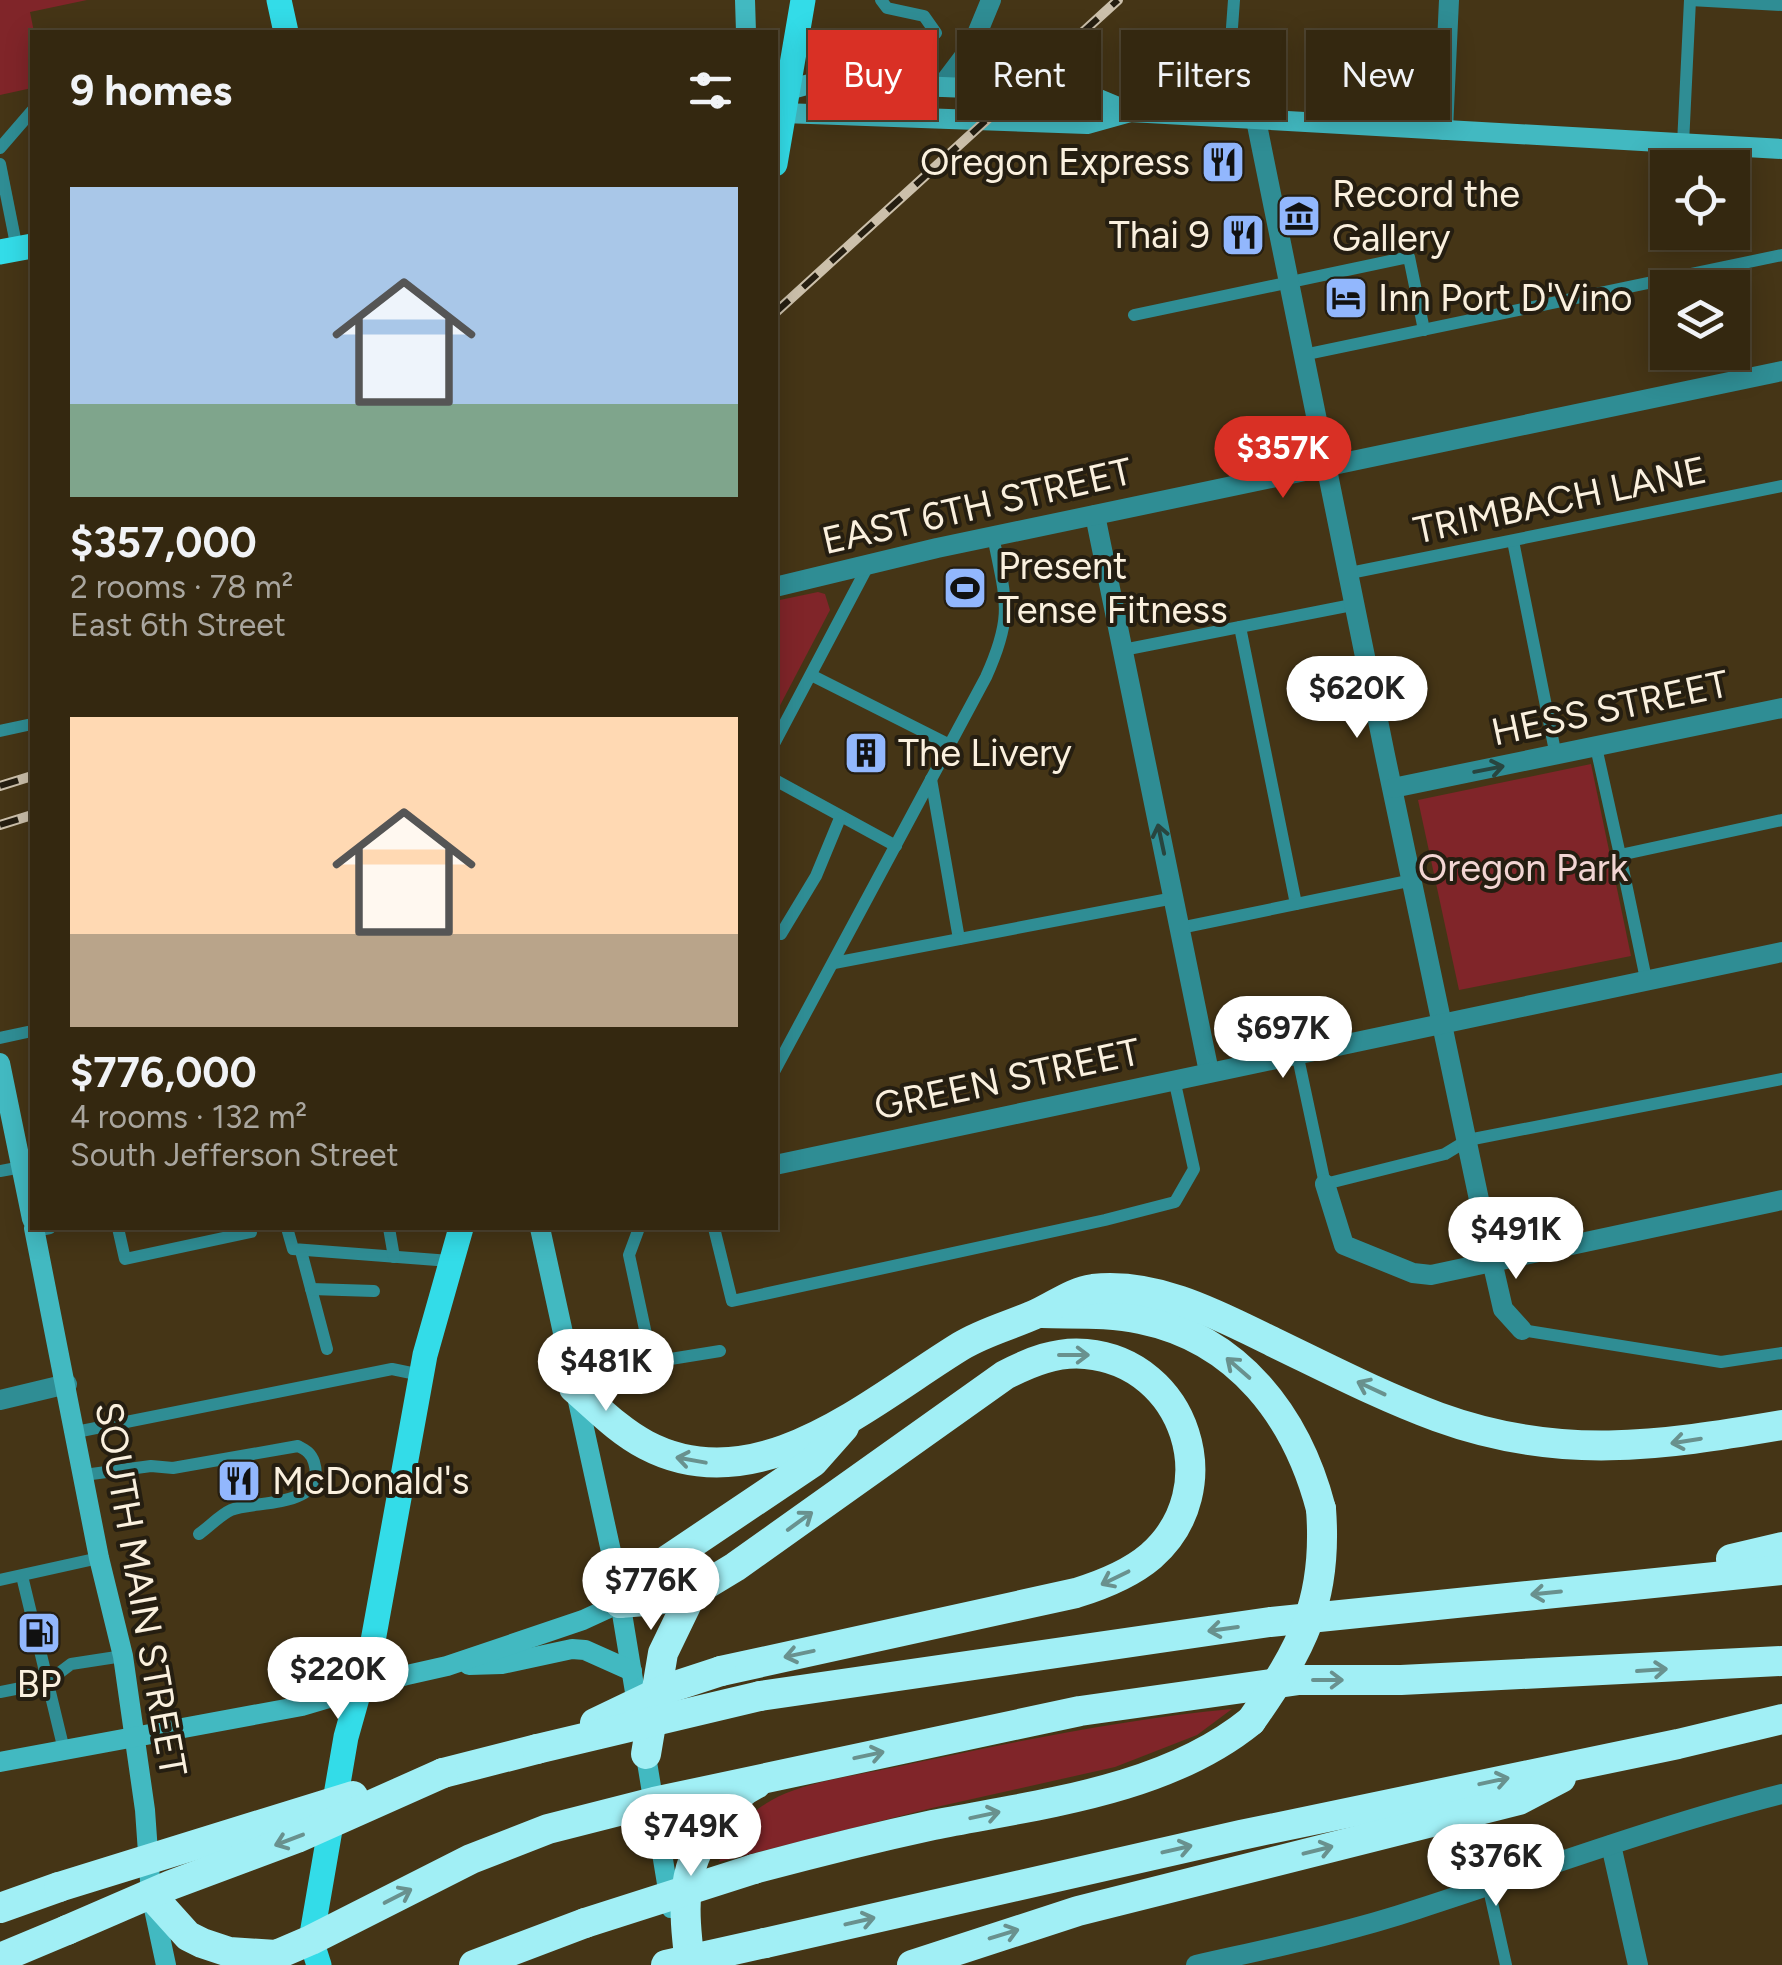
<!DOCTYPE html>
<meta charset="utf-8">
<style>
:root{--surface:#342810;--page:#3c3019;--text:#f1f3f6;--muted:#a9a69f;--line:#4e4430;--accent:#d93025}
body{margin:0;font-family:Figtree,sans-serif;background:var(--page);color:var(--text);height:100vh;display:flex;flex-direction:column;font-size:38px;white-space:nowrap}
*{box-sizing:border-box;margin:0}
p{font-size:32px;color:var(--muted)}
.icon{flex:none;width:55px;height:55px;fill:none;stroke:currentColor;stroke-width:2;stroke-linecap:round;stroke-linejoin:round}
.map{position:relative;flex:1;overflow:hidden}
.drawer{position:absolute;left:30px;top:30px;width:748px;height:1200px;display:flex;flex-direction:column;background:var(--surface);border-radius:0px;box-shadow:0 5px 25px #0003,0 0 0 2px var(--line)}
.drawer>*{flex:none}
.guide{position:absolute;left:808px;top:30px;width:822px;height:90px;display:flex;gap:20px}
.tools{position:absolute;left:1650px;top:150px;display:grid;gap:20px}
.tools a{display:grid;place-items:center;width:100px;height:100px;border-radius:0px;background:var(--surface);box-shadow:0 5px 25px #0003,0 0 0 2px var(--line);font-size:50px}
.price{position:absolute;translate:-50% -85px;padding:0 22px;border-radius:35px;background:#fff;color:#222;font-size:32px;line-height:65px;filter:drop-shadow(0 2px 5px #0008)}
.price::after{content:'';position:absolute;left:50%;top:60px;width:30px;height:22px;margin-left:-15px;background:inherit;clip-path:polygon(0 0,100% 0,50% 100%)}
.price.selected{background:var(--accent);color:#fff}
ul{padding:0;list-style:none}
li{display:grid;align-content:center;gap:20px;height:530px;padding:0 40px}
li span{display:grid;place-items:center;height:310px;border-radius:0px;color:#555}
li>.icon{margin-inline-start:auto}
span .icon{width:180px;height:180px;fill:#fffc;stroke-width:1}
li b{font-size:42px}
h2{display:flex;justify-content:space-between;align-items:center;height:120px;padding:0 40px;font-size:42px}
.pill{padding:0 35px;border-radius:0px;background:var(--surface);box-shadow:0 5px 25px #0003,0 0 0 2px var(--line);font-size:35px;line-height:90px}
.pill.selected{background:var(--accent);color:#fff}
.map>svg:first-child{display:block}
</style>
<div class="map">
<svg width="1782" height="1965" viewBox="0 0 1782 1965">
<rect width="100%" height="100%" fill="#453516"/>
<g fill="#802529">
<path d="M 0,0 L 87,0 L 30,12 L 34,32 L 32,88 L 0,95 Z"/>
<path d="M 818,592 L 825,594 L 830,610 L 775,715 L 775,601 Z"/>
<path d="M 1591,764 L 1631,956 L 1459,990 L 1418,800 Z"/>
<path d="M 1232,1709 L 1197,1735 L 1115,1767 L 932,1808 L 719,1862 C 731,1833 744,1816 772,1800 C 800,1783 858,1775 891,1768 C 1004,1744 1116,1720 1232,1709 Z"/>
</g>
<g fill="none" stroke-linecap="round" stroke-linejoin="round">
<g stroke="#2f8d94" stroke-width="12">
<path d="M 881,0 L 887,8 L 924,16 L 936,33"/>
<path d="M 1690,0 L 1782,5"/>
<path d="M 1230,55 L 1234,0"/>
<path d="M 1683,144 L 1690,0"/>
<path d="M 0,148 L 32,111"/>
<path d="M 0,164 L 17,249"/>
<path d="M 1134,315 L 1409,257 L 1424,330"/>
<path d="M 1303,355 L 1782,255"/>
<path d="M 1513,541 L 1556,756"/>
<path d="M 1350,573 L 1782,486"/>
<path d="M 1240,627 L 1296,904"/>
<path d="M 1123,650 L 1357,604"/>
<path d="M 811,675 L 950,745"/>
<path d="M 0,731 L 32,724"/>
<path d="M 775,742 L 869,564"/>
<path d="M 1596,747 L 1620,855 L 1782,820"/>
<path d="M 931,779 L 959,939"/>
<path d="M 775,780 L 896,846"/>
<path d="M 1620,855 L 1646,979"/>
<path d="M 1180,928 L 1413,880"/>
<path d="M 775,930 L 781,934 L 816,876 L 840,818"/>
<path d="M 834,963 L 1174,898"/>
<path d="M 0,1038 L 32,1031"/>
<path d="M 1297,1053 L 1325,1184 L 1445,1154 L 1468,1140 L 1782,1079"/>
<path d="M 775,1070 L 986,677 C 1014,615 1006,601 993,536"/>
<path d="M 0,1171 L 22,1167"/>
<path d="M 118,1228 L 125,1259 L 251,1232 L 251,1228"/>
<path d="M 287,1228 L 293,1249 L 450,1261"/>
<path d="M 389,1228 L 394,1257"/>
<path d="M 639,1228 L 629,1255 L 652,1362 L 720,1351"/>
<path d="M 714,1228 L 732,1301 L 1105,1220 L 1175,1202 L 1194,1169 L 1174,1079"/>
<path d="M 35,1231 L 50,1228"/>
<path d="M 301,1251 L 327,1349"/>
<path d="M 311,1289 L 374,1291"/>
<path d="M 1522,1330 L 1721,1362 L 1782,1353"/>
<path d="M 76,1432 L 392,1369 L 421,1375"/>
<path d="M 84,1475 L 151,1466 L 173,1468 L 298,1446 C 306,1450 311,1453 314,1462 C 328,1509 254,1500 231,1510 C 220,1515 209,1527 199,1534"/>
<path d="M 22,1576 L 64,1750"/>
<path d="M 0,1580 L 99,1558"/>
<path d="M 0,1692 L 46,1683 L 71,1664 L 123,1656"/>
<path d="M 1488,1885 L 1506,1965"/>
</g>
<g stroke="#2f8d94" stroke-width="20">
<path d="M 941,87 L 972,46 L 991,0"/>
<path d="M 1256,120 L 1385,755 L 1492,1261 L 1503,1309 L 1522,1330"/>
<path d="M 1443,130 L 1449,0"/>
<path d="M 1095,515 L 1209,1072"/>
<path d="M 775,587 L 937,548 L 1782,371"/>
<path d="M 1393,788 L 1782,708"/>
<path d="M 775,1165 L 1782,952"/>
<path d="M 1325,1184 L 1344,1245 L 1413,1273 L 1431,1275 L 1782,1200"/>
<path d="M 0,1400 L 67,1384"/>
<path d="M 1611,1845 L 1638,1965"/>
<path d="M 1196,1965 C 1271,1948 1346,1933 1418,1909 C 1539,1870 1659,1825 1782,1794"/>
</g>
<g stroke="#42b9c1" stroke-width="20">
<path d="M 745,0 L 746,32"/>
<path d="M 788,90 L 817,82 L 1065,92 L 1094,97 L 1130,112 L 1782,149"/>
<path d="M 783,113 L 1087,124 L 1130,112"/>
<path d="M 0,1063 L 32,1219"/>
<path d="M 34,1228 L 99,1558 L 123,1656 L 145,1810 L 151,1895 L 166,1965"/>
<path d="M 540,1228 L 614,1565 L 638,1710"/>
<path d="M 469,1665 L 502,1664 L 572,1649 L 585,1650 L 632,1671"/>
<path d="M 644,1744 L 671,1908"/>
<path d="M 0,1762 L 302,1706 L 407,1675 L 447,1666 L 583,1620 L 620,1603"/>
</g>
<g stroke="#33dce8" stroke-width="25">
<path d="M 279,0 L 286,32"/>
<path d="M 775,164 L 803,0"/>
<path d="M 0,252 L 32,246"/>
<path d="M 319,1965 L 311,1940 L 346,1737 L 373,1641 L 425,1355 L 461,1228"/>
</g>
<g stroke="#a1eff5" stroke-width="30">
<path d="M 1042,1313 C 1074,1314 1109,1312 1141,1319 C 1239,1339 1297,1417 1321,1509"/>
<path d="M 574,1388 C 597,1408 619,1431 646,1445 C 758,1504 871,1401 961,1346 C 986,1331 1012,1325 1038,1313 C 1056,1305 1072,1292 1093,1289 C 1157,1282 1218,1315 1273,1342 C 1327,1368 1381,1396 1438,1417 C 1559,1461 1659,1446 1782,1425"/>
<path d="M 1731,1559 L 1782,1547"/>
<path d="M 620,1603 L 657,1600 L 692,1593 L 735,1567 L 1005,1375 C 1030,1362 1057,1351 1086,1354 C 1186,1363 1227,1489 1151,1556 C 1130,1574 1102,1585 1076,1593 L 721,1671"/>
<path d="M 620,1603 L 651,1571 L 813,1462 L 844,1427"/>
<path d="M 760,1696 L 1270,1622 L 1782,1570"/>
<path d="M 646,1754 L 663,1653 L 692,1593"/>
<path d="M 443,1773 L 537,1749"/>
<path d="M 754,1869 C 813,1853 873,1838 933,1825 C 1039,1804 1165,1791 1251,1721"/>
<path d="M 151,1895 L 188,1936 L 202,1943 L 229,1952 L 276,1955 L 311,1940 L 471,1859 L 548,1829 L 654,1802 L 1080,1711 L 1299,1680 L 1401,1680 L 1782,1661"/>
<path d="M 0,1908 L 59,1887"/>
<path d="M 765,1943 L 1241,1835 L 1678,1744 L 1782,1719"/>
<path d="M 0,1958 L 67,1930"/>
<path d="M 474,1965 L 585,1923"/>
<path d="M 690,1965 C 683,1905 679,1865 720,1815 C 731,1803 741,1791 756,1784"/>
<path d="M 912,1965 L 1078,1911 L 1519,1800 L 1561,1778"/>
</g>
<defs>
<g id="rail">
<path d="M 775,313 L 1118,0"/>
<path d="M 0,786 L 32,776"/>
<path d="M 0,825 L 32,815"/>
</g>
</defs>
<use href="#rail" stroke="#ccc0ab" stroke-width="10"/>
<use href="#rail" stroke="#251e11" stroke-width="6" stroke-dasharray="19" stroke-linecap="butt"/>
<g stroke="#a1eff5" stroke-width="30">
<path d="M 1251,1721 C 1302,1648 1328,1601 1321,1509"/>
<path d="M 595,1723 L 666,1689 L 721,1671"/>
<path d="M 537,1749 L 760,1696"/>
<path d="M 59,1887 L 353,1796"/>
<path d="M 585,1923 L 754,1869"/>
<path d="M 67,1930 L 171,1885 L 297,1838 L 443,1773"/>
<path d="M 666,1965 L 765,1943"/>
</g>
</g>
<defs><path id="oneway-shaft" d="M-6 0H5M1.5-3L5.5 0L1.5 3" fill="none" stroke-width="1.6" stroke-linecap="round" stroke-linejoin="round" transform="scale(2.5)"/></defs>
<g stroke="#28453f">
<use href="#oneway-shaft" transform="translate(1489 769) rotate(-11)"/>
<use href="#oneway-shaft" transform="translate(1161 839) rotate(-102)"/>
</g>
<g stroke="#69918e">
<use href="#oneway-shaft" transform="translate(1074 1355)"/>
<use href="#oneway-shaft" transform="translate(1238 1368) rotate(-139)"/>
<use href="#oneway-shaft" transform="translate(1371 1388) rotate(-155)"/>
<use href="#oneway-shaft" transform="translate(1686 1441) rotate(171)"/>
<use href="#oneway-shaft" transform="translate(691 1460) rotate(-170)"/>
<use href="#oneway-shaft" transform="translate(800 1521) rotate(-36)"/>
<use href="#oneway-shaft" transform="translate(1115 1578) rotate(154)"/>
<use href="#oneway-shaft" transform="translate(1546 1593) rotate(174)"/>
<use href="#oneway-shaft" transform="translate(1223 1629) rotate(172)"/>
<use href="#oneway-shaft" transform="translate(799 1654) rotate(168)"/>
<use href="#oneway-shaft" transform="translate(1652 1670) rotate(-4)"/>
<use href="#oneway-shaft" transform="translate(1328 1680)"/>
<use href="#oneway-shaft" transform="translate(869 1755) rotate(-12)"/>
<use href="#oneway-shaft" transform="translate(1494 1781) rotate(-12)"/>
<use href="#oneway-shaft" transform="translate(985 1815) rotate(-12)"/>
<use href="#oneway-shaft" transform="translate(289 1840) rotate(159)"/>
<use href="#oneway-shaft" transform="translate(1177 1849) rotate(-13)"/>
<use href="#oneway-shaft" transform="translate(1318 1850) rotate(-14)"/>
<use href="#oneway-shaft" transform="translate(398 1896) rotate(-27)"/>
<use href="#oneway-shaft" transform="translate(860 1921) rotate(-13)"/>
<use href="#oneway-shaft" transform="translate(1004 1934) rotate(-17)"/>
</g>
<defs>
<symbol id="restaurant-square" viewBox="-11 -11 22 22"><rect x="-9" y="-9" width="18" height="18" rx="4" fill="#92b7fd" stroke="#251e11"/><path d="M-5-6h1v4h1v-4h1v4h1v-4h1v5L-1.5 .5V6h-2V.5L-5-1ZM5-6V6H3V1.5H1.5Q1.5-4 5-6Z" fill="#111"/></symbol>
<symbol id="museum-square" viewBox="-11 -11 22 22"><rect x="-9" y="-9" width="18" height="18" rx="4" fill="#92b7fd" stroke="#251e11"/><path d="M0-6L6-3V-2H-6V-3ZM-5-1h2V3h-2ZM-1-1h2V3h-2ZM3-1h2V3H3ZM-6 4H6V6H-6Z" fill="#111"/></symbol>
<symbol id="hotel-square" viewBox="-11 -11 22 22"><rect x="-9" y="-9" width="18" height="18" rx="4" fill="#92b7fd" stroke="#251e11"/><path d="M-6-4.5h1.5V1H6V5H4.5V3h-9V5H-6ZM-4 0a1.8 1.8 0 1 1 3.6 0ZM.5 0V-2.5h3Q6-2.5 6 0Z" fill="#111"/></symbol>
<symbol id="stadium-square" viewBox="-11 -11 22 22"><rect x="-9" y="-9" width="18" height="18" rx="4" fill="#92b7fd" stroke="#251e11"/><path d="M0-5a6.5 5 0 1 0 0 10a6.5 5 0 1 0 0-10ZM-3.5-1.8h7v3.6h-7Z" fill="#111"/></symbol>
<symbol id="building-square" viewBox="-11 -11 22 22"><rect x="-9" y="-9" width="18" height="18" rx="4" fill="#92b7fd" stroke="#251e11"/><path d="M-4-6H4V6H1V3H-1V6H-4ZM-2.5-4.3h1.7v1.8h-1.7ZM.8-4.3h1.7v1.8H.8ZM-2.5-1h1.7V.8h-1.7ZM.8-1h1.7V.8H.8Z" fill="#111"/></symbol>
<symbol id="fuel-square" viewBox="-11 -11 22 22"><rect x="-9" y="-9" width="18" height="18" rx="4" fill="#92b7fd" stroke="#251e11"/><path d="M-5.5-6h7V0h2V4h1.3V-2.5L3-4.5l.8-.8L6-3V5H2.5V1h-1V6h-7ZM-4.2-4.7v3.2H.2V-4.7Z" fill="#111"/></symbol>
</defs>
<g fill-rule="evenodd">
<use href="#restaurant-square" x="1198" y="137" width="50" height="50"/>
<use href="#museum-square" x="1274" y="191" width="50" height="50"/>
<use href="#restaurant-square" x="1218" y="210" width="50" height="50"/>
<use href="#hotel-square" x="1321" y="273" width="50" height="50"/>
<use href="#stadium-square" x="940" y="563" width="50" height="50"/>
<use href="#building-square" x="841" y="728" width="50" height="50"/>
<use href="#restaurant-square" x="214" y="1456" width="50" height="50"/>
<use href="#fuel-square" x="14" y="1608" width="50" height="50"/>
</g>
<g text-anchor="middle" dominant-baseline="central" stroke-width="8" stroke-linejoin="round" paint-order="stroke">
<g font-size="38" fill="#faf0de" stroke="#251e11" text-anchor="start">
<text x="1190" y="162" text-anchor="end">Oregon Express</text>
<text x="1332" y="194">Record the<tspan x="1332" dy="44">Gallery</tspan></text>
<text x="1210" y="235" text-anchor="end">Thai 9</text>
<text x="1378" y="298">Inn Port D'Vino</text>
<text x="998" y="566">Present<tspan x="998" dy="44">Tense Fitness</tspan></text>
<text x="898" y="753">The Livery</text>
<text x="272" y="1481">McDonald's</text>
<text x="39" y="1684" text-anchor="middle">BP</text>
</g>
<g font-size="38" fill="#faf0de" stroke="#251e11">
<text transform="translate(1560 500) rotate(-12)">TRIMBACH LANE</text>
<text transform="translate(977 506) rotate(-13)">EAST 6TH STREET</text>
<text transform="translate(1610 708) rotate(-12)">HESS STREET</text>
<text transform="translate(1007 1079) rotate(-12)">GREEN STREET</text>
<text transform="translate(141 1589) rotate(80)">SOUTH MAIN STREET</text>
</g>
<g font-size="38" fill="#f2d5d3" stroke="#251e11">
<text x="1523" y="868">Oregon Park</text>
</g>
</g>
</svg>
<div class="tools">
<a><svg class="icon" aria-label="locate" viewBox="0 0 24 24"><circle cx="12" cy="12" r="6"/><path d="M12 2v4M12 18v4M2 12h4M18 12h4"/></svg></a>
<a><svg class="icon" aria-label="layers" viewBox="0 0 24 24"><path d="M12 4l9 5-9 5-9-5zM3 14l9 5 9-5"/></svg></a>
</div>
<b class="price selected" style="left:1283px;top:501px">$357K</b>
<b class="price" style="left:1357px;top:741px">$620K</b>
<b class="price" style="left:1283px;top:1081px">$697K</b>
<b class="price" style="left:1516px;top:1282px">$491K</b>
<b class="price" style="left:606px;top:1414px">$481K</b>
<b class="price" style="left:651px;top:1633px">$776K</b>
<b class="price" style="left:338px;top:1722px">$220K</b>
<b class="price" style="left:691px;top:1879px">$749K</b>
<b class="price" style="left:1496px;top:1909px">$376K</b>
<div class="guide">
<a class="pill selected">Buy</a>
<a class="pill">Rent</a>
<a class="pill">Filters</a>
<a class="pill">New</a>
</div>
<section class="drawer">
<h2>9 homes<svg class="icon" aria-label="filters" viewBox="0 0 24 24"><path d="M4 7h16M4 17h16"/><circle cx="9" cy="7" r="2"/><circle cx="15" cy="17" r="2"/></svg></h2>
<ul>
<li><span style="background:linear-gradient(#a9c7e8 70%,#7fa58c 0)"><svg class="icon" aria-label="home" viewBox="0 0 24 24"><path d="M3 11l9-7 9 7M6 9v11h12V9"/></svg></span><div><b>$357,000</b><p>2 rooms · 78 m²</p><p>East 6th Street</p></div></li>
<li><span style="background:linear-gradient(#ffd9b3 70%,#b9a48a 0)"><svg class="icon" aria-label="home" viewBox="0 0 24 24"><path d="M3 11l9-7 9 7M6 9v11h12V9"/></svg></span><div><b>$776,000</b><p>4 rooms · 132 m²</p><p>South Jefferson Street</p></div></li>
</ul>
</section>
</div>
